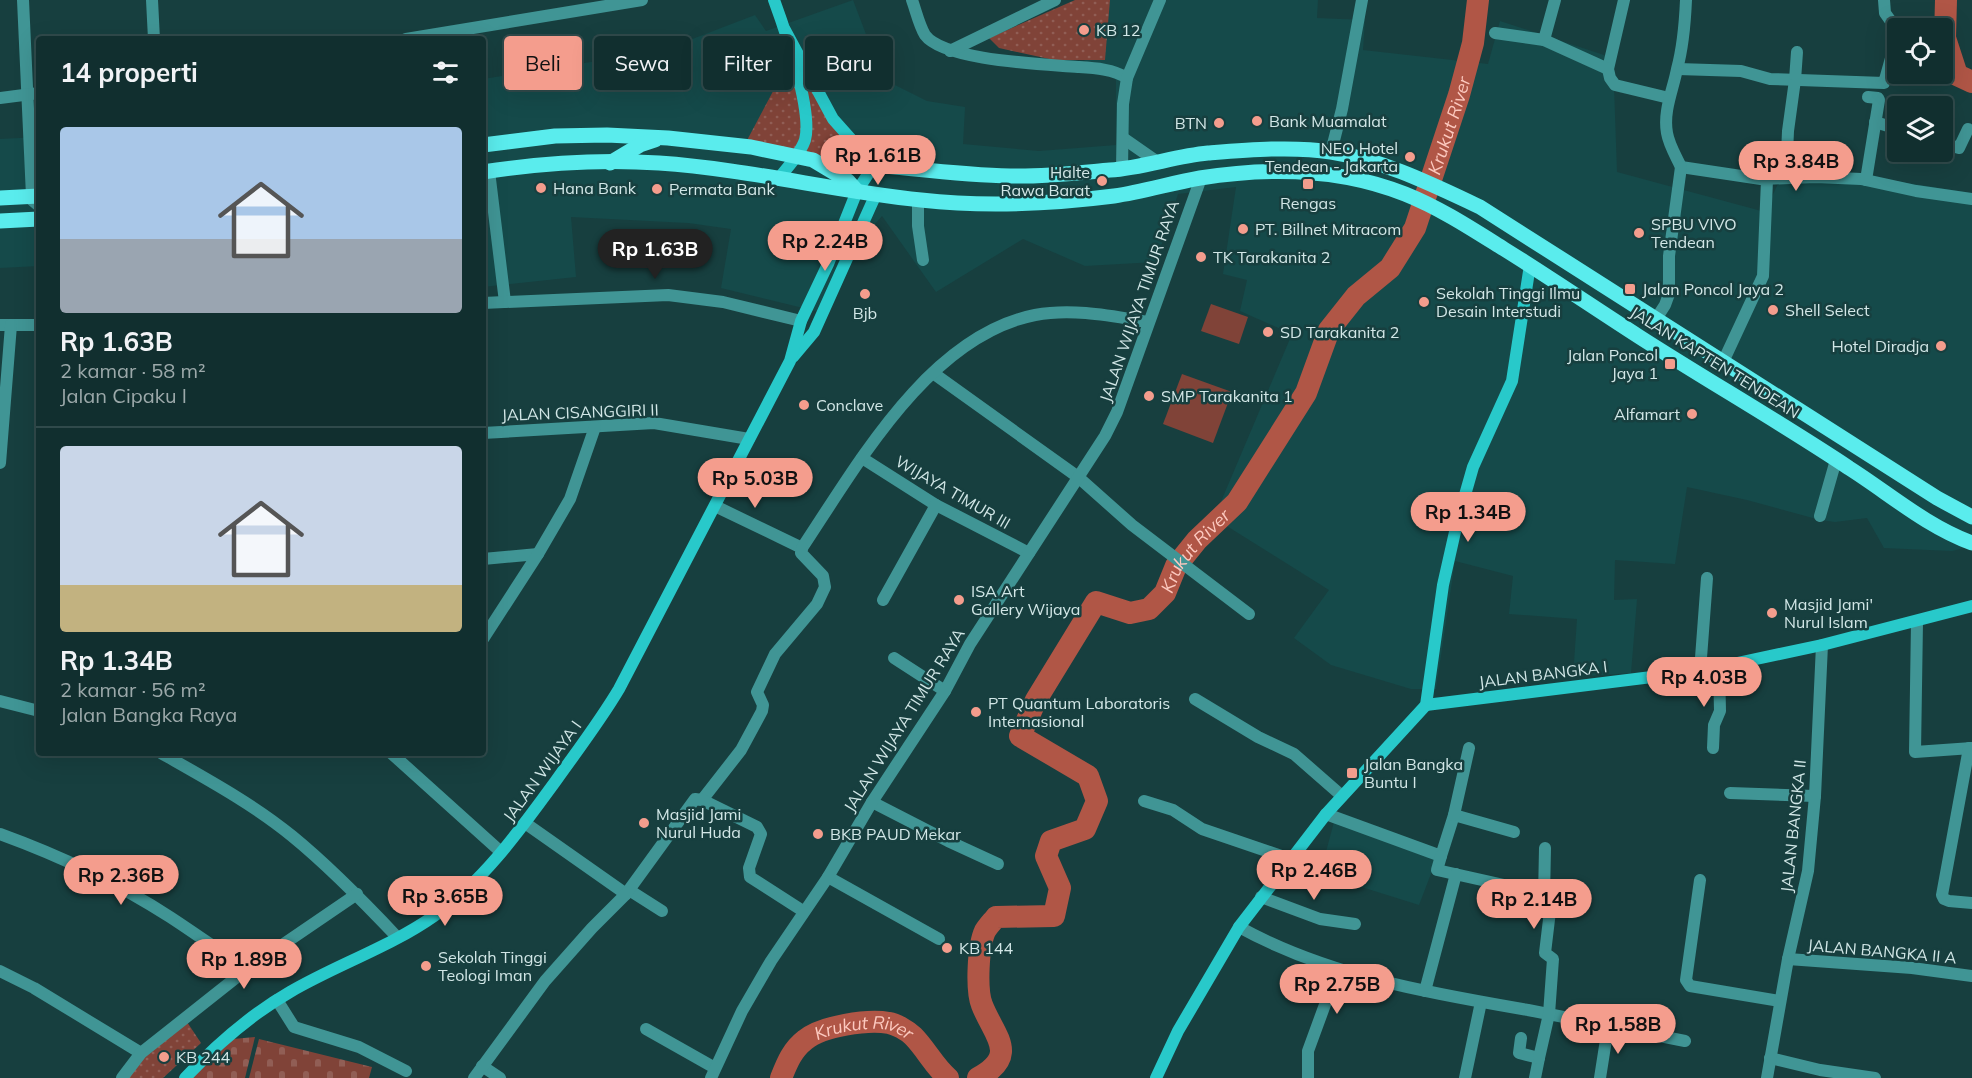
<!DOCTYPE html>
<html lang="id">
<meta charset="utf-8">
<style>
:root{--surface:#112f2f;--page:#1e3b3b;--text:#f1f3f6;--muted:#9ca9aa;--line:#304a4b;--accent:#f49d8d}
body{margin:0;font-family:Mulish,sans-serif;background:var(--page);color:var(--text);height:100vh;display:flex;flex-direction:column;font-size:22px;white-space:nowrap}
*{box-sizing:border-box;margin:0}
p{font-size:20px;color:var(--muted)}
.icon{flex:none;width:33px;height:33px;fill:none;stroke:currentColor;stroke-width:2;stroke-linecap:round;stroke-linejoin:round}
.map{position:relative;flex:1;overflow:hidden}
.details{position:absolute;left:36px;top:36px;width:450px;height:720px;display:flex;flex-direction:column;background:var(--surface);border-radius:6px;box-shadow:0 6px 24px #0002,0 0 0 2px var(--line)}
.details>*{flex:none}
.guide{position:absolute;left:504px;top:36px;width:570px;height:54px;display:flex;gap:12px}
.fabs{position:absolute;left:1887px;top:18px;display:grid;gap:12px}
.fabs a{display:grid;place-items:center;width:66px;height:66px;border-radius:6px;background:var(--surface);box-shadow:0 6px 24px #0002,0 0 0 2px var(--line);font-size:30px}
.price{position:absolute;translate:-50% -51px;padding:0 14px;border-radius:21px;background:var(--accent);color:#111;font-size:20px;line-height:39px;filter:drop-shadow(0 2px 3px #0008)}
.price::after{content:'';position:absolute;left:50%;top:36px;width:18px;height:14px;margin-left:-9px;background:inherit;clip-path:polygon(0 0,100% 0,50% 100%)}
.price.active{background:#222;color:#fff}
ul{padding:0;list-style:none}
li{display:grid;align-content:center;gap:12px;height:318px;padding:0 24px}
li+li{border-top:2px solid var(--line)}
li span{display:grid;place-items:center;height:186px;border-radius:6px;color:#555}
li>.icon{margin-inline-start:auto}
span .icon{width:108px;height:108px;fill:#fffc;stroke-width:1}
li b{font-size:26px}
h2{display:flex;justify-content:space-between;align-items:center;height:72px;padding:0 24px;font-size:26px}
.tag{padding:0 21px;border-radius:6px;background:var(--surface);box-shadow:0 6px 24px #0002,0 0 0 2px var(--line);font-size:21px;line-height:54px}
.tag.active{background:var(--accent);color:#111}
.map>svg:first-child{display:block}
</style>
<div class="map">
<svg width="1972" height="1078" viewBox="0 0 1972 1078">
<defs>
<pattern id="green-dots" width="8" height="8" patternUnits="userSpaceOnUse" patternTransform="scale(1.5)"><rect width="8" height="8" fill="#804338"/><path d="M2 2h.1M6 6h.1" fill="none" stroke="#915e55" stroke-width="1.8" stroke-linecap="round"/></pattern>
<pattern id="cemetery-stones" width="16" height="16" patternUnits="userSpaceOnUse" patternTransform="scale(1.5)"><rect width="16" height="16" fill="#804338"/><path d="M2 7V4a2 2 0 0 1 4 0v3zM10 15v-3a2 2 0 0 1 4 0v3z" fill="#915e55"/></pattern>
</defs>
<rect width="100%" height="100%" fill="#173f3f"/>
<g fill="#154a4a">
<path d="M 853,0 L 883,79 L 927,101 L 965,107 L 963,144 L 1039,151 L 1116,145 L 1116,80 L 1082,59 L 1084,0 L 1318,0 L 1317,18 L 1365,20 L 1363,50 L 1488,64 L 1500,21 L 1613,58 L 1617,172 L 1765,212 L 1787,164 L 1972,193 L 1972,546 L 1952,551 L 1884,548 L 1867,518 L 1835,522 L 1820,520 L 1747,500 L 1687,487 L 1675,564 L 1615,560 L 1614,600 L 1637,599 L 1631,673 L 1573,677 L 1577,619 L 1509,614 L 1513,576 L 1455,561 L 1436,689 L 1411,689 L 1331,665 L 1294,638 L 1329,590 L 1214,518 L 1292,334 L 1240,311 L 1247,280 L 1223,274 L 1236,187 L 1178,194 L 1156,262 L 1085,266 L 1023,239 L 936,292 L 882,216 L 861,240 L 828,314 L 721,288 L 731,229 L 688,223 L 571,217 L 576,277 L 483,287 L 483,79 L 661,51 L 755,15 L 766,31 Z"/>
<path d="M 39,137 L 39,266 L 0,268 L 0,139 Z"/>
<path d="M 1334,822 L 1437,858 L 1419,905 L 1320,874 Z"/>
</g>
<g fill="url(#green-dots)">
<path d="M 1075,0 L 1110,0 L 1105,60 L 1054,60 L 999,48 L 989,38 Z"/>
<path d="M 788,63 L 805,70 L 841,137 L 858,160 L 744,146 Z"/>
<path d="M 187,1022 L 201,1043 L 163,1078 L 127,1078 L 140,1061 Z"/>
</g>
<g fill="url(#cemetery-stones)">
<path d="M 255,1037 L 245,1078 L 192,1078 L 233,1039 Z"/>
<path d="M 259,1039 L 372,1067 L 369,1078 L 249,1078 Z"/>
</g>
<g fill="#804338">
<path d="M 1211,304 L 1248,317 L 1239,344 L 1201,331 Z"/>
<path d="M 1182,374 L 1232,392 L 1213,443 L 1163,424 Z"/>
</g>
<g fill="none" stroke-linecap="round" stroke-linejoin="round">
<g stroke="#b05646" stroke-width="22">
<path d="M 1946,0 L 1945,38 L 1957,75 L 1972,82"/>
<path id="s1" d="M 781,1078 C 787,1063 792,1050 805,1040 C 822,1026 868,1019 889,1023 C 896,1024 908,1031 913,1036 C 926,1049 934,1066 948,1078"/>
<path id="s2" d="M 978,1078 C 1020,1055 994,1036 982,1005 C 976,990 978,946 985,931 C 988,926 993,921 996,917 L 1054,916 L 1060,888 L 1046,856 L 1051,841 L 1085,829 L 1097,801 L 1088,776 L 1020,736 L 1036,700 L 1096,602 L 1130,613 L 1149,609 L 1165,593 L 1176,566 L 1197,540 L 1237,502 L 1306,393 L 1329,330 L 1356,296 L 1390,268 L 1415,228 L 1459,95 L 1473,43 L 1478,0"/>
</g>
<g stroke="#409595" stroke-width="12">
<path d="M 23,0 L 32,196 L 33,201 L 39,206"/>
<path d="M 152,0 L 154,39"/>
<path d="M 912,0 C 916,11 919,25 925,35 C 944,61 1045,64 1078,67 C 1094,68 1113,69 1127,78"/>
<path d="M 1624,0 L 1608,69 L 1610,78 L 1615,85 L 1669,98"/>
<path d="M 1495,33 L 1544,40 L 1608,69"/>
<path d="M 406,39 L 642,0"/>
<path d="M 1544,40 L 1555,0"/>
<path d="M 950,51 L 1055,0"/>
<path d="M 1678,69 L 1741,71 L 1770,79 L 1884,83 L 1893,51 L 1895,27 L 1885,13 L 1884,0"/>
<path d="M 0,98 L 39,93"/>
<path d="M 1875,122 L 1898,129"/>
<path d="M 1123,138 L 1156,161"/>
<path d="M 1942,143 L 1959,148 L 1968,129"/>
<path d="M 1331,152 L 1342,109 L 1362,0"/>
<path d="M 1681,167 L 1761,179 L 1816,177 L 1861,179 L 1916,191 L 1972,199"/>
<path d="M 1681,167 C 1676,156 1669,145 1667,133 C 1663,111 1673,90 1677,69 C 1683,47 1685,23 1686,0"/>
<path d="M 1122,169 L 1123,104 L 1127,78 L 1160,0"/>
<path d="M 489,171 L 505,302"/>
<path d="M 1786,177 L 1788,131 L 1795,80 L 1797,52"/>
<path d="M 1866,180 L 1879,100 L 1878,98 L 1868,97"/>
<path d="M 918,200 L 918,226 L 923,260"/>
<path d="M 483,303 L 668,295 L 723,302 L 801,321"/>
<path d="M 1656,319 L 1665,305 L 1669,294 L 1669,256 L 1681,167"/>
<path d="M 0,325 L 39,325"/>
<path d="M 1723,362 L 1763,276 L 1767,180"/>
<path d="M 933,373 L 1078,477 L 1132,525 L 1249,614"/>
<path d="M 483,433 L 654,423 L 749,439"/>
<path d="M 862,458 L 936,505 L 1029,553"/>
<path d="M 0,463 L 11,325"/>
<path d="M 715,506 L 802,548"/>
<path d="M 1820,516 L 1836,460"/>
<path d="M 802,548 C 858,464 929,336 1035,315 C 1073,308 1111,316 1148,322"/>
<path d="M 483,559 L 538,554"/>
<path d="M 883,600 L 936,505"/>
<path d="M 1917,622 L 1915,752 L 1972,748"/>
<path d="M 483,639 L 538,554 L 570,499 L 595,427"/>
<path d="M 894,658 L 945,691"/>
<path d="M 1700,671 L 1707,578"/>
<path d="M 1195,699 L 1258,737 L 1294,754 L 1342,796"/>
<path d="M 0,701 L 39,711"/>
<path d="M 1713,748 L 1714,725 L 1720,711 L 1719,667"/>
<path d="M 1969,748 L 1942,895 L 1944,899 L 1949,901 L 1972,903"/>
<path d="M 161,753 C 205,778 253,804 292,836 C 330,867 364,902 397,937"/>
<path d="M 391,753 L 501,852"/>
<path d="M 1730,793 L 1815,796"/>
<path d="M 702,800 L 741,750 L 762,711 L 763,705 L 757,692 L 775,654 L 817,604 L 825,587 L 823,576 L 801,553 L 802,548"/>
<path d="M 1144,801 L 1173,810 L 1202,829 L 1290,859"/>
<path d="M 872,802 L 948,841 L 998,864"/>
<path d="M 1326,814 L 1441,856 L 1454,815 L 1514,832"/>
<path d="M 1454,815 L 1469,748"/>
<path d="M 525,823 L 626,894"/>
<path d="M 0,834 C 58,855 119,884 170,917 C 196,934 221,952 247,969"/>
<path d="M 1441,856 L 1437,870 L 1504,885"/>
<path d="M 828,877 L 939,939"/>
<path d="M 1700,880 L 1686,980 L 1690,986 L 1780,1001"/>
<path d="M 629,890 L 662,911"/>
<path d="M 1261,897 L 1320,919 L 1355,924"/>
<path d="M 1239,927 C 1328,976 1429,993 1528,1010 C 1580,1020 1632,1031 1685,1041"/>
<path d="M 1788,959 L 1912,968 L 1972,976"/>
<path d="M 0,971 L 34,988 L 141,1053"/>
<path d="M 1425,991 L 1456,874"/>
<path d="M 277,1000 L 294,1027 L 359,1047 L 406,1071"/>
<path d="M 646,1029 L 715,1068"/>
<path d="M 1521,1038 L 1519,1053 L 1539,1058 L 1535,1078"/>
<path d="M 1539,1058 L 1549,1014 L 1553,959 L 1545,953 L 1550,911 L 1549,898 L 1544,897 L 1545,848"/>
<path d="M 1770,1058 L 1820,1070 L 1875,1078"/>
<path d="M 482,1066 L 500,1078"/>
<path d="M 122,1078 L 141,1053 L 247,969 L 357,894"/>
<path d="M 474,1078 L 545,981 L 592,928 L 626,894 L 695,799 L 702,800 L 757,827 L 761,834 L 749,868 L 750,877 L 803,911"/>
<path d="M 711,1078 L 742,1011 L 771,961 L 828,877 L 872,802 L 945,691 L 970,644 L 1105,436 L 1117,412 L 1201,178"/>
<path d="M 1308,1078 L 1308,1051 L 1338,969"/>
<path d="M 1465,1078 L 1481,1002"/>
<path d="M 1600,1078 L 1608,1027"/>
<path d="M 1767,1078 L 1788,959 L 1808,871 L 1815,796 L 1822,645"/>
</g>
<g stroke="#28c9ca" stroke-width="12">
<path d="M 774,0 C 785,30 813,111 805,140 C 800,154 788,167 779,178"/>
<path d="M 793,357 L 814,332 L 876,194"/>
<path d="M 1426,705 L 1700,671 L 1822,645 L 1972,606"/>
<path d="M 185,1078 C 216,1045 250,1015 290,992 C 336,965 390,947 434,916 C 483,882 520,830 555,782 C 577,751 600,721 619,689 L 790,361 L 801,321 L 828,264 L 857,191 L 874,165 L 833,119 L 785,30"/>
<path d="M 1156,1078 L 1178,1031 L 1239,927 L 1326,814 L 1426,705 L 1443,585 L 1457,523 L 1473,467 L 1512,381 L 1530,265"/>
</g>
<g stroke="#5aeced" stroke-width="15">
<path d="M 483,145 L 555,136 L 607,135 L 668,138 L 751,147 L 813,160 L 848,181 L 857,191"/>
<path d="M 610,163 L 640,145 L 655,140"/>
<path d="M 874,165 C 919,169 964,175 1010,176 C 1043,177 1077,173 1110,170 C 1143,168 1175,156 1208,153 C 1246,150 1293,146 1331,152 C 1383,160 1433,185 1480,207 L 1937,498 L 1972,517"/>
<path d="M 483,172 C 541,163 600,159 659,163 C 747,169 834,191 921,200 C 984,207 1051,204 1114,196 C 1143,192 1171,183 1200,178 C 1269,167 1340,168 1405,194 C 1440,208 1472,229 1504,249 C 1549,277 1593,307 1638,336 C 1708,381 1780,422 1849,468 C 1890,494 1926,526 1972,543"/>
<path d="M 0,198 L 39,196"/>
<path d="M 0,221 L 39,219"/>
</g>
</g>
<g fill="#f49d8d" stroke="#173f3f" stroke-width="2">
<circle cx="1084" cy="30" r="6"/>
<circle cx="1257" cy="121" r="6"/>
<circle cx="1219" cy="123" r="6"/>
<circle cx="1410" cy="157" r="6"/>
<circle cx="1102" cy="181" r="6"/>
<rect x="1302" y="178" width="12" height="12" rx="3"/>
<circle cx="541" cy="188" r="6"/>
<circle cx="657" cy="189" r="6"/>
<circle cx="1243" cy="229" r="6"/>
<circle cx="1639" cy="233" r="6"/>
<circle cx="1201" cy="257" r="6"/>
<rect x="1624" y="283" width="12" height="12" rx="3"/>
<circle cx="865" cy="294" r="6"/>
<circle cx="1424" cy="302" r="6"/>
<circle cx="1773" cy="310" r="6"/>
<circle cx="1268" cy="332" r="6"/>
<circle cx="1941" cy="346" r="6"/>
<rect x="1664" y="358" width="12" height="12" rx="3"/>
<circle cx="1149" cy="396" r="6"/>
<circle cx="804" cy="405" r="6"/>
<circle cx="1692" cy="414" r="6"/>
<circle cx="959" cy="600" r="6"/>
<circle cx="1772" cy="613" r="6"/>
<circle cx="976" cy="712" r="6"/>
<rect x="1346" y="767" width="12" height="12" rx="3"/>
<circle cx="644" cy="823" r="6"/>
<circle cx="818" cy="834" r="6"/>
<circle cx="947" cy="948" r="6"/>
<circle cx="426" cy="966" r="6"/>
<circle cx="164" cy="1057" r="6"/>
</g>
<g text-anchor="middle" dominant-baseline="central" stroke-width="5" stroke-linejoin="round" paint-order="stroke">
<g font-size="16" fill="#d2e7e7" stroke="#173f3f" text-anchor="start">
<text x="1096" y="30">KB 12</text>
<text x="1269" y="121">Bank Muamalat</text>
<text x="1207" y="123" text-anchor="end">BTN</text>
<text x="1398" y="148" text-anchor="end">NEO Hotel<tspan x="1398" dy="18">Tendean - Jakarta</tspan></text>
<text x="1090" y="172" text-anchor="end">Halte<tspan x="1090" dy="18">Rawa Barat</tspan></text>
<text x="553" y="188">Hana Bank</text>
<text x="669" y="189">Permata Bank</text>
<text x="1308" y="203" text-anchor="middle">Rengas</text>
<text x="1651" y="224">SPBU VIVO<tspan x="1651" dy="18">Tendean</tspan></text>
<text x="1255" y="229">PT. Billnet Mitracom</text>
<text x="1213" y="257">TK Tarakanita 2</text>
<text x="1642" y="289">Jalan Poncol Jaya 2</text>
<text x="1436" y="293">Sekolah Tinggi Ilmu<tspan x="1436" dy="18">Desain Interstudi</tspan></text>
<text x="1785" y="310">Shell Select</text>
<text x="865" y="313" text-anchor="middle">Bjb</text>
<text x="1280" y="332">SD Tarakanita 2</text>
<text x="1929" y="346" text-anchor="end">Hotel Diradja</text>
<text x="1658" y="355" text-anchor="end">Jalan Poncol<tspan x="1658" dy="18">Jaya 1</tspan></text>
<text x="1161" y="396">SMP Tarakanita 1</text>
<text x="816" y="405">Conclave</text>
<text x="1680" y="414" text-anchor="end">Alfamart</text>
<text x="971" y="591">ISA Art<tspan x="971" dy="18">Gallery Wijaya</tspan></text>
<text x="1784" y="604">Masjid Jami'<tspan x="1784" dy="18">Nurul Islam</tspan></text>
<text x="988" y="703">PT Quantum Laboratoris<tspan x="988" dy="18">Internasional</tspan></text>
<text x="1364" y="764">Jalan Bangka<tspan x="1364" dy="18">Buntu I</tspan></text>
<text x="656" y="814">Masjid Jami<tspan x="656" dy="18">Nurul Huda</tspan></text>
<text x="830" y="834">BKB PAUD Mekar</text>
<text x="959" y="948">KB 144</text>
<text x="438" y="957">Sekolah Tinggi<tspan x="438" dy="18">Teologi Iman</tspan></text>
<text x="176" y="1057">KB 244</text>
</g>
<g font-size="16" fill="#d2e7e7" stroke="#173f3f">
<text transform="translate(1139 301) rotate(-71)">JALAN WIJAYA TIMUR RAYA</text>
<text transform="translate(1715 362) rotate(32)">JALAN KAPTEN TENDEAN</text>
<text transform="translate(580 412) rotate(-2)">JALAN CISANGGIRI II</text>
<text transform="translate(953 492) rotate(30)">WIJAYA TIMUR III</text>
<text transform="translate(1543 674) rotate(-7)">JALAN BANGKA I</text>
<text transform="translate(904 720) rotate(-58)">JALAN WIJAYA TIMUR RAYA</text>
<text transform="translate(542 771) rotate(-54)">JALAN WIJAYA I</text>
<text transform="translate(1793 826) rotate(-84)">JALAN BANGKA II</text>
<text transform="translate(1882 951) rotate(5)">JALAN BANGKA II A</text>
</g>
<g font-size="18" font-style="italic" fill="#fcc9bf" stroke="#173f3f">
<text stroke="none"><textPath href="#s2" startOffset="1278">Krukut River</textPath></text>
<text stroke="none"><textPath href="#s2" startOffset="774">Krukut River</textPath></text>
<text stroke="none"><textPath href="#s1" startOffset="108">Krukut River</textPath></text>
</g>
</g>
</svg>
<div class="fabs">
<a><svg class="icon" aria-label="locate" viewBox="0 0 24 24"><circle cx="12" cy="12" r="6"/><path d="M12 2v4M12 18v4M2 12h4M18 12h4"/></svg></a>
<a><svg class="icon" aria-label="layers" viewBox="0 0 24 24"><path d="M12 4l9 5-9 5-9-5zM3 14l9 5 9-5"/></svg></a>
</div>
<b class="price" style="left:878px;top:186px">Rp 1.61B</b>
<b class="price" style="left:1796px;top:192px">Rp 3.84B</b>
<b class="price" style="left:825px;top:272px">Rp 2.24B</b>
<b class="price active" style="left:655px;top:280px">Rp 1.63B</b>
<b class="price" style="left:755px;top:509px">Rp 5.03B</b>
<b class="price" style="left:1468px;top:543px">Rp 1.34B</b>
<b class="price" style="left:1704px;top:708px">Rp 4.03B</b>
<b class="price" style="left:1314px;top:901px">Rp 2.46B</b>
<b class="price" style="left:121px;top:906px">Rp 2.36B</b>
<b class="price" style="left:445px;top:927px">Rp 3.65B</b>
<b class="price" style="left:1534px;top:930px">Rp 2.14B</b>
<b class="price" style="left:244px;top:990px">Rp 1.89B</b>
<b class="price" style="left:1337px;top:1015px">Rp 2.75B</b>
<b class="price" style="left:1618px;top:1055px">Rp 1.58B</b>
<div class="guide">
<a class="tag active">Beli</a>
<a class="tag">Sewa</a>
<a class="tag">Filter</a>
<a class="tag">Baru</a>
</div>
<section class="details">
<h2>14 properti<svg class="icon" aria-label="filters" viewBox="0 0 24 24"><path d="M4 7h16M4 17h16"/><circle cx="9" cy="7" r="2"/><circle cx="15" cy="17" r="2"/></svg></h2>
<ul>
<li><span style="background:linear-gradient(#a9c7e8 60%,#9aa5b1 0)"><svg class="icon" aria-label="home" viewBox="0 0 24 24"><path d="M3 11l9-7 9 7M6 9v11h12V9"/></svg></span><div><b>Rp 1.63B</b><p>2 kamar · 58 m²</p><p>Jalan Cipaku I</p></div></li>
<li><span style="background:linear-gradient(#c9d6e8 75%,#c2b280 0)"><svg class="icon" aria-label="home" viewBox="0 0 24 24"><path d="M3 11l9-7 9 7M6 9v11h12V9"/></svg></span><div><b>Rp 1.34B</b><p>2 kamar · 56 m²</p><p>Jalan Bangka Raya</p></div></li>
</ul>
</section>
</div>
